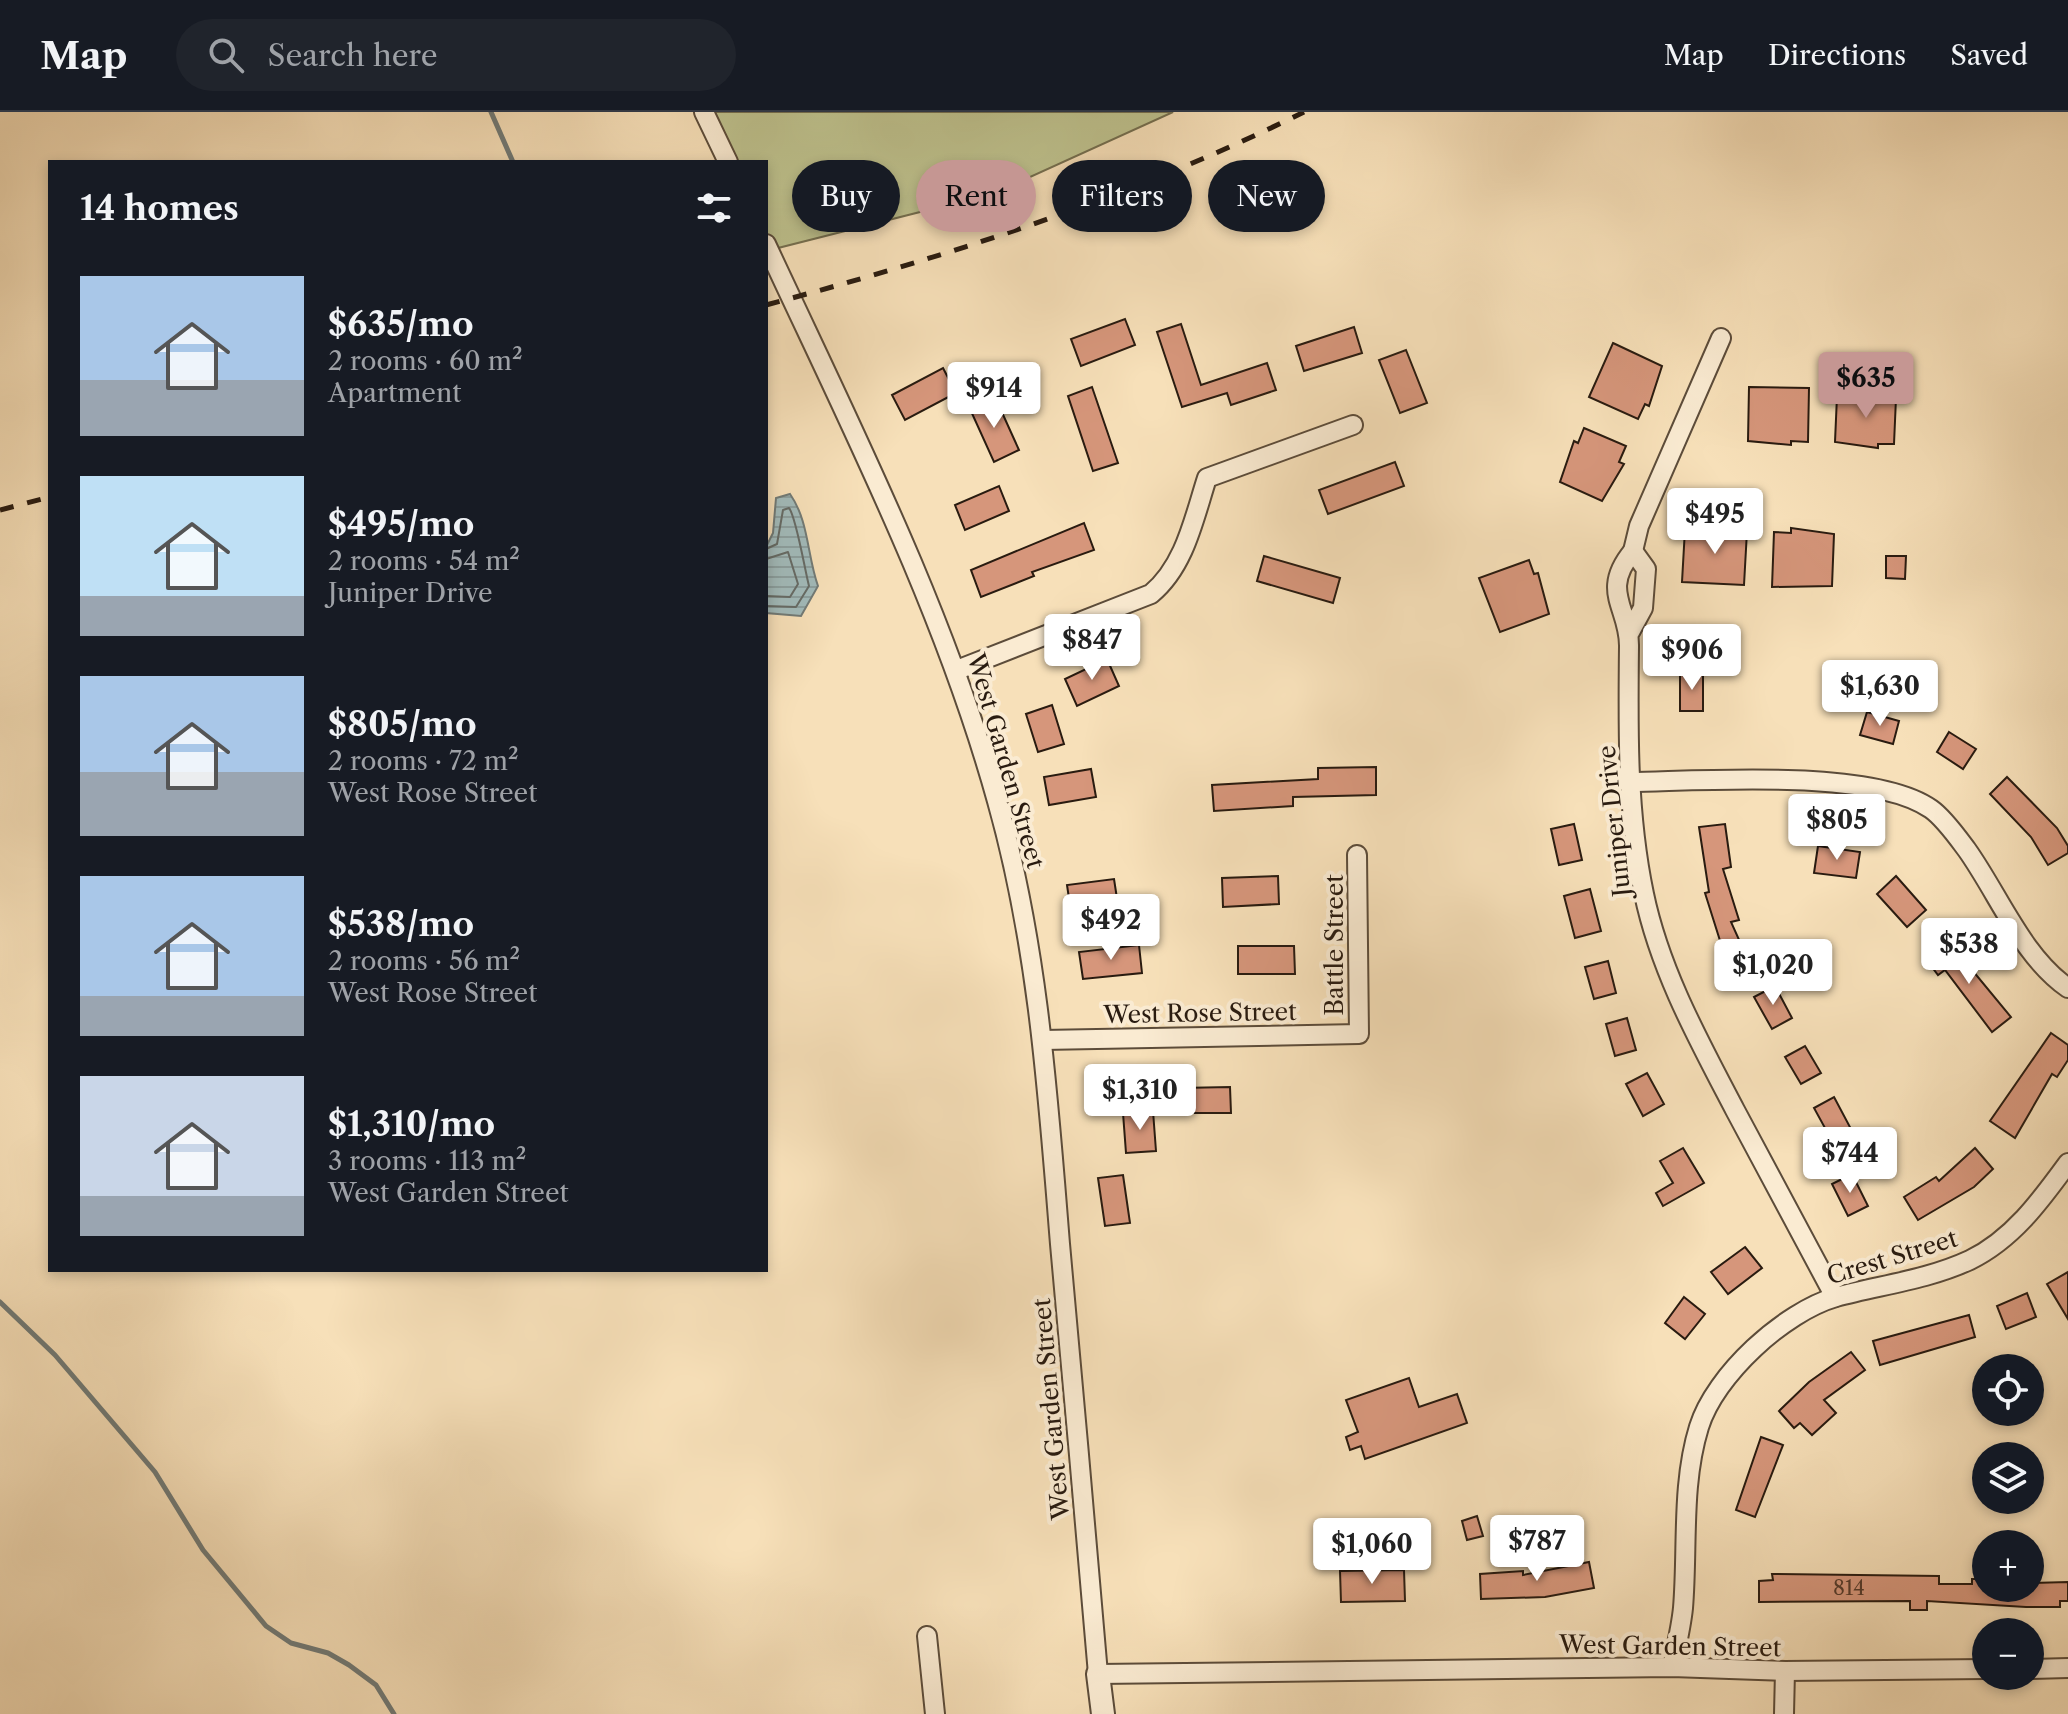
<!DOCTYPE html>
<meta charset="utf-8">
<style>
:root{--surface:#171b24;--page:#20242c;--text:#f1f3f6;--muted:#9ea1a6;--line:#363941;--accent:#c59692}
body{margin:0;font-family:"Libre Caslon Text",serif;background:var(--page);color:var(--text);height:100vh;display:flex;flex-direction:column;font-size:30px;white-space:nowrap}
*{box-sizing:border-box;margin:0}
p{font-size:26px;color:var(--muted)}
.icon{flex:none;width:44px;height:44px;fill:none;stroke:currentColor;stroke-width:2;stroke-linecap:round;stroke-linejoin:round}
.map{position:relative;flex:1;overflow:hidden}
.details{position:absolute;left:48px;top:48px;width:720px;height:1112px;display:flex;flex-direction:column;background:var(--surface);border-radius:0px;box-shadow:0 4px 12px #0003}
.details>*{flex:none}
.guide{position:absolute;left:792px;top:48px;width:760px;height:72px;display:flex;gap:16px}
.controls{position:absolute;left:1972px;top:1242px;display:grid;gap:16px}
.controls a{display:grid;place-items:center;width:72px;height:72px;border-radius:50%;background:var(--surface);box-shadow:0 4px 12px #0003;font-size:40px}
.price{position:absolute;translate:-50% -68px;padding:0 18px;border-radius:8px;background:#fff;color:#222;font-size:26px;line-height:52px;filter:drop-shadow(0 2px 4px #0008)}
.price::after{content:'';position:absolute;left:50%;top:48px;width:24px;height:18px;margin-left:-12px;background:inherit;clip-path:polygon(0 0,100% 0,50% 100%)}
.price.active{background:var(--accent);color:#111}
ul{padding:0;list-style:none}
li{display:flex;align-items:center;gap:24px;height:200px;padding:0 32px}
li span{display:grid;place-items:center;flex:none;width:224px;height:160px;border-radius:0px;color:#555}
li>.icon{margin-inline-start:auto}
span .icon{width:96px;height:96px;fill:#fffc;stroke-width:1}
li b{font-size:34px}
h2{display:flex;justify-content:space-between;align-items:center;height:96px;padding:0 32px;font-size:34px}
.tag{padding:0 28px;border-radius:36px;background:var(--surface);box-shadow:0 4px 12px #0003;font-size:28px;line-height:72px}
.tag.active{background:var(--accent);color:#111}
header{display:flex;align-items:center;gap:48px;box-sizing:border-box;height:112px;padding:0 40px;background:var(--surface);border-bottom:2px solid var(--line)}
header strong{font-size:38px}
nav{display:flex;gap:44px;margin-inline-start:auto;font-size:28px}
.search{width:560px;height:72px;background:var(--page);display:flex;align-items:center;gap:20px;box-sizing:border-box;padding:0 28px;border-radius:44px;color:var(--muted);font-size:30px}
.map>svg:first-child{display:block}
</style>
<header>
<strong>Map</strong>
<div class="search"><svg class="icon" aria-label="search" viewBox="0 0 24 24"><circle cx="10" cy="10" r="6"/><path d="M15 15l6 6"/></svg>Search here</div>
<nav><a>Map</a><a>Directions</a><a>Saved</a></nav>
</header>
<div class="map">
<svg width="2068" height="1602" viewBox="0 0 2068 1602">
<defs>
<pattern id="water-rules" width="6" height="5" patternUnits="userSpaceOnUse" patternTransform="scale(2)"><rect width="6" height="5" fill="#a1baba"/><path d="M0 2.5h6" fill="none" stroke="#8b9f9f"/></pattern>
</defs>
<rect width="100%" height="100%" fill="#f7e0b9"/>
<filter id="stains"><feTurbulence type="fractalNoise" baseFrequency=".0025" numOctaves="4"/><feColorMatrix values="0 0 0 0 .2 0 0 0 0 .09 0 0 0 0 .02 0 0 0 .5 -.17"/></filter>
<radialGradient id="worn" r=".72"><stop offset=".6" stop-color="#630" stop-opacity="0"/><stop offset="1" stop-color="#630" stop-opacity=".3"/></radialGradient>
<path fill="#bec28e" stroke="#746e4f" stroke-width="2" d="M 712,0 L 1173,0 L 995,81 L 774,137 L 766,120 L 766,50 L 735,50 Z"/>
<path fill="url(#water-rules)" stroke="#717a76" stroke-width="2" d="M 790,382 C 809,409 807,443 818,474 L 801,504 L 766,501 L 766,435 L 773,421 L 776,386 Z"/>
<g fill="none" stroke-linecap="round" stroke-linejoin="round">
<g stroke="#656a65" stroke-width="2">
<path d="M 766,437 L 777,432 L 783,398 L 789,396 C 796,404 805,459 809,474 L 796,495 L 766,494"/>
<path d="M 766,447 L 788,440 L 798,472 L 790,485 L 766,484"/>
</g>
<g stroke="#717a76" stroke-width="5">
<path d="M 491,0 L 513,50"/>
<path d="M 0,1190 L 55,1243 L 155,1360 L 203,1438 L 266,1514 L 291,1531 L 328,1541 L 349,1553 L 376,1573 L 394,1602"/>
</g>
</g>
<g fill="#d6967b" stroke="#291b10" stroke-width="2">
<path d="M 1125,207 L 1135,233 L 1081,254 L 1071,227 Z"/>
<path d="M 1181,212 L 1201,273 L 1267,251 L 1276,278 L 1231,293 L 1227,281 L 1182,295 L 1157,220 Z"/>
<path d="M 1354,215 L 1362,241 L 1304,259 L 1296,234 Z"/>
<path d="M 1613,231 L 1662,254 L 1649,294 L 1645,292 L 1638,307 L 1589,285 Z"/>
<path d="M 1406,238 L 1427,291 L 1400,301 L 1379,248 Z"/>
<path d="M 943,256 L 956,281 L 905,308 L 892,283 Z"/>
<path d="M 1092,275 L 1118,351 L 1093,359 L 1068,284 Z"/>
<path d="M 1749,275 L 1809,276 L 1808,330 L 1791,329 L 1791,333 L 1748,329 Z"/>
<path d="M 1854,281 L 1896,286 L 1894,332 L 1878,332 L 1878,336 L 1835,330 L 1837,284 L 1854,285 Z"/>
<path d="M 995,285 L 1019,338 L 994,350 L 970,297 Z"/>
<path d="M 1584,316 L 1626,334 L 1619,350 L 1624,352 L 1602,389 L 1560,370 L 1574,329 L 1578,331 Z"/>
<path d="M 1395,350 L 1404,374 L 1328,402 L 1319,378 Z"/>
<path d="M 999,374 L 1009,399 L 965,418 L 955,393 Z"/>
<path d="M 1084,411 L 1094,438 L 1032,460 L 1034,464 L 981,485 L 971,458 Z"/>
<path d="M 1704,414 L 1747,419 L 1744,473 L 1682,470 L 1685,417 L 1704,418 Z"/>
<path d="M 1791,416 L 1834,422 L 1832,474 L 1772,475 L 1774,420 L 1791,421 Z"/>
<path d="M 1264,444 L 1340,466 L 1333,491 L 1257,469 Z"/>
<path d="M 1886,444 L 1906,444 L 1905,467 L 1886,466 Z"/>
<path d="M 1529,448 L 1534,462 L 1538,461 L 1549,502 L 1500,520 L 1479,466 Z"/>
<path d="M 1107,547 L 1119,574 L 1077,594 L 1065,567 Z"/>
<rect x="1680" y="561" width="23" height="38"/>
<path d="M 1052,593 L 1064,632 L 1038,640 L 1026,602 Z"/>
<path d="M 1867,600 L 1899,609 L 1893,632 L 1860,623 Z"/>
<path d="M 1949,620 L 1976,637 L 1963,657 L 1937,640 Z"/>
<path d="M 1376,655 L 1376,683 L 1293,685 L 1293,694 L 1214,699 L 1212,673 L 1318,667 L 1318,656 Z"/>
<path d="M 1091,657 L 1096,685 L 1049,693 L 1044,665 Z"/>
<path d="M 2007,665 L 2057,716 L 2068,734 L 2068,741 L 2048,753 L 2031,725 L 1990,682 Z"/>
<path d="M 1574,712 L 1582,748 L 1559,753 L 1551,717 Z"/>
<path d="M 1725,712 L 1731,755 L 1723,757 L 1739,808 L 1731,810 L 1753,859 L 1732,868 L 1718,837 L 1722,835 L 1705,781 L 1709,780 L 1699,715 Z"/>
<path d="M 1818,734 L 1860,740 L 1856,766 L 1814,761 Z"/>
<path d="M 1278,764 L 1279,792 L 1223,795 L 1222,766 Z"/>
<path d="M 1896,764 L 1926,798 L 1907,815 L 1877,782 Z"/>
<path d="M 1114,767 L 1118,793 L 1071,800 L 1067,773 Z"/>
<path d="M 1590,777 L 1601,819 L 1575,826 L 1564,784 Z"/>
<path d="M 1949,830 L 2011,905 L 1992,920 L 1945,858 L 1938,863 L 1926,847 Z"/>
<path d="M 1139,833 L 1142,861 L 1083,867 L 1079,840 Z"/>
<path d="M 1238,834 L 1294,834 L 1295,862 L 1238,862 Z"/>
<path d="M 1608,849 L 1616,881 L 1594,887 L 1585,855 Z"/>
<path d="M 1775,874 L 1792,906 L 1772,917 L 1754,885 Z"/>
<path d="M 1627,906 L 1636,938 L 1615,944 L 1606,912 Z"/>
<path d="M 2051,921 L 2068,933 L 2068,948 L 2057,965 L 2052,962 L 2015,1026 L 1990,1009 Z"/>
<path d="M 1805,934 L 1821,961 L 1801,972 L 1785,945 Z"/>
<path d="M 1647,961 L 1664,992 L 1643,1004 L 1626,972 Z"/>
<path d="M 1230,975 L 1231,1001 L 1180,1001 L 1180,976 Z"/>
<path d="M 1834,985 L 1851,1017 L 1831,1027 L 1814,996 Z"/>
<path d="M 1153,999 L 1156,1039 L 1126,1041 L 1123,1001 Z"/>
<path d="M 1683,1036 L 1704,1071 L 1663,1094 L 1656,1081 L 1673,1071 L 1660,1049 Z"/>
<path d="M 1975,1036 L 1993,1057 L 1974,1075 L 1918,1108 L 1904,1085 L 1936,1065 L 1939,1069 Z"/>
<path d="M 1852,1062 L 1868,1094 L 1848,1104 L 1832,1072 Z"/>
<path d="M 1123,1063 L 1130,1111 L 1105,1114 L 1098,1066 Z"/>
<path d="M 1745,1135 L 1762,1156 L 1728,1182 L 1711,1160 Z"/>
<path d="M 2068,1160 L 2068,1207 L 2047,1172 Z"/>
<path d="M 2027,1181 L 2036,1205 L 2006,1217 L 1997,1194 Z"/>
<path d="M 1684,1185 L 1705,1202 L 1685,1227 L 1665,1211 Z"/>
<path d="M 1969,1203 L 1975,1225 L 1880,1253 L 1873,1229 Z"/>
<path d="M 1851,1240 L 1865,1258 L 1824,1288 L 1836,1301 L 1812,1323 L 1800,1311 L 1794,1316 L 1779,1299 L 1809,1270 Z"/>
<path d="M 1409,1266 L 1419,1295 L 1457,1282 L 1467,1311 L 1365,1347 L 1361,1334 L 1350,1338 L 1346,1325 L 1358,1320 L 1346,1288 Z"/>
<path d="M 1761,1325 L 1783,1333 L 1755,1405 L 1736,1398 Z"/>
<path d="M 1477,1404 L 1483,1424 L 1467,1428 L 1462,1409 Z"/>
<path d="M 1589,1450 L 1594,1476 L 1545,1485 L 1481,1487 L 1480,1462 L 1523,1459 L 1523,1463 Z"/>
<path d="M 1404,1458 L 1405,1489 L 1341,1490 L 1340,1459 Z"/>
<path d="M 1772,1462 L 1939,1464 L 1939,1472 L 1972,1472 L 1972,1467 L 1986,1467 L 1986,1476 L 2030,1476 L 2030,1471 L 2068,1470 L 2068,1489 L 2060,1489 L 2060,1495 L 2026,1495 L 1927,1489 L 1927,1498 L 1910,1498 L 1910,1489 L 1759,1490 L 1759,1469 L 1773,1468 Z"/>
</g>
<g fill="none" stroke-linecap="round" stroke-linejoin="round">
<defs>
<g id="minor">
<path d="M 704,0 L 728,50"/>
<path d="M 766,132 C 851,315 943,495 997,689 C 1038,834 1048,983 1060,1132 C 1073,1275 1086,1419 1098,1562 L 1672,1555 L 1785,1559 L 1986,1557"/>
<path d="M 1633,439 L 1639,414 L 1721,226"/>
<path d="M 1630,520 L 1643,496 L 1646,457 L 1633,439 C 1599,480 1630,496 1629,535 C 1628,617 1627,701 1644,782 C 1660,859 1699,929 1735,998 C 1769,1061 1802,1123 1835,1185"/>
<path d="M 957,558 L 1151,482 C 1185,454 1194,406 1207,366 L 1353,313"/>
<path d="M 1630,670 C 1703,669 1873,656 1931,697 C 1944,706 1958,726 1967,738 C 1999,783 2022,844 2068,876"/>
<path d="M 1043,928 L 1359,922 L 1357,743"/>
<path d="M 927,1524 L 935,1602"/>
<path d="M 1672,1555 C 1676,1536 1681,1516 1683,1496 C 1688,1436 1681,1373 1699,1315 C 1715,1263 1784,1200 1836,1185 C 1880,1173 1927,1168 1970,1148 C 2013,1127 2041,1088 2068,1051"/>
<path d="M 2030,1557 L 2068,1556"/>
<path d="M 1784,1602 L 1785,1559"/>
</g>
<path id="tertiary" d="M 1098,1562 L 1103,1602"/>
</defs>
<use href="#minor" stroke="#5c4c3a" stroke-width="22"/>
<use href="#tertiary" stroke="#5c4c3a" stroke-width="26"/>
<use href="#minor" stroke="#faebd2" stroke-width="18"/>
<use href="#tertiary" stroke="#faebd2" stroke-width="22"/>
<g stroke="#291b10" stroke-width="5" stroke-dasharray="14 14" stroke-linecap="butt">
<path d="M 766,193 C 950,144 1134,84 1304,0"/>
<path d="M 0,398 L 50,385"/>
</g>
</g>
<g text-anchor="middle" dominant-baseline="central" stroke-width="8" stroke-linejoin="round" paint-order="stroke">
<g font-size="20" fill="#543a2b">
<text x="1849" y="1476">814</text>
</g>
<g font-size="24" fill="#291b10" stroke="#faebd2">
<text transform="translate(1006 649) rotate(74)">West Garden Street</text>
<text transform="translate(1614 709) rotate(-96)">Juniper Drive</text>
<text transform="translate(1334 833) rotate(-90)">Battle Street</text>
<text transform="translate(1200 901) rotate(-1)">West Rose Street</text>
<text transform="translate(1892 1145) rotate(-17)">Crest Street</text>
<text transform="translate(1051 1297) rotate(-95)">West Garden Street</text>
<text transform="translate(1670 1534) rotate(1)">West Garden Street</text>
</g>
</g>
<rect width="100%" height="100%" filter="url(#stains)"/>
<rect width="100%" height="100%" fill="url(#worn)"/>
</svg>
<div class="controls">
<a><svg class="icon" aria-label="locate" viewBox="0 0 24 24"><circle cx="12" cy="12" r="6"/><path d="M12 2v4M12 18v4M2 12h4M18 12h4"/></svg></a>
<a><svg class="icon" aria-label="layers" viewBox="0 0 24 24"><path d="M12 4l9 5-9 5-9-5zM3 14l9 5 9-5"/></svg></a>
<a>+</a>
<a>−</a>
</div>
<b class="price active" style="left:1866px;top:308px">$635</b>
<b class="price" style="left:994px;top:318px">$914</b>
<b class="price" style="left:1715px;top:444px">$495</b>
<b class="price" style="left:1092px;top:570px">$847</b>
<b class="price" style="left:1692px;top:580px">$906</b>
<b class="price" style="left:1880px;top:616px">$1,630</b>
<b class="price" style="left:1837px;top:750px">$805</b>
<b class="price" style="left:1111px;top:850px">$492</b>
<b class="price" style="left:1969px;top:874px">$538</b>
<b class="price" style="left:1773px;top:895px">$1,020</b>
<b class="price" style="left:1140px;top:1020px">$1,310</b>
<b class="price" style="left:1850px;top:1083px">$744</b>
<b class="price" style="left:1537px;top:1471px">$787</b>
<b class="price" style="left:1372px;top:1474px">$1,060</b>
<div class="guide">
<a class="tag">Buy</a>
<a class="tag active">Rent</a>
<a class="tag">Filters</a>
<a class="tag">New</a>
</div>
<section class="details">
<h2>14 homes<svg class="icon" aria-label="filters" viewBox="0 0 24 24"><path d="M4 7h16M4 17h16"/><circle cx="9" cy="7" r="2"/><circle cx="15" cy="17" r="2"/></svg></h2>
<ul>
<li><span style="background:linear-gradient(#a9c7e8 65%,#9aa5b1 0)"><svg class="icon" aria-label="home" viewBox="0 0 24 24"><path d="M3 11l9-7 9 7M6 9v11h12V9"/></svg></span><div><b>$635/mo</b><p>2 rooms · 60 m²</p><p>Apartment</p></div></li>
<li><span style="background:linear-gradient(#bfe0f5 75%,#9aa5b1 0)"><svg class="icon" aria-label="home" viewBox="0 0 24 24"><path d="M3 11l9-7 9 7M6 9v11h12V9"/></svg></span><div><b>$495/mo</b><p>2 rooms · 54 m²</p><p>Juniper Drive</p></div></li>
<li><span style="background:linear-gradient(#a9c7e8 60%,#9aa5b1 0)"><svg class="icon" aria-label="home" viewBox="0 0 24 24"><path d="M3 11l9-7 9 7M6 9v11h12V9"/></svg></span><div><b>$805/mo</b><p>2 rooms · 72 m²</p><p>West Rose Street</p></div></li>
<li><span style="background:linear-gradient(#a9c7e8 75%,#9aa5b1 0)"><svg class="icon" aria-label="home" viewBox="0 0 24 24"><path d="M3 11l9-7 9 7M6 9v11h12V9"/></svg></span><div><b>$538/mo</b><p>2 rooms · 56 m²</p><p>West Rose Street</p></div></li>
<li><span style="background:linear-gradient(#c9d6e8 75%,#9aa5b1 0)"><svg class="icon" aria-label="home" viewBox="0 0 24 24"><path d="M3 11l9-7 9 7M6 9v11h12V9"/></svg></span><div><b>$1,310/mo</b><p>3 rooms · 113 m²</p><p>West Garden Street</p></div></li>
</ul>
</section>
</div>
